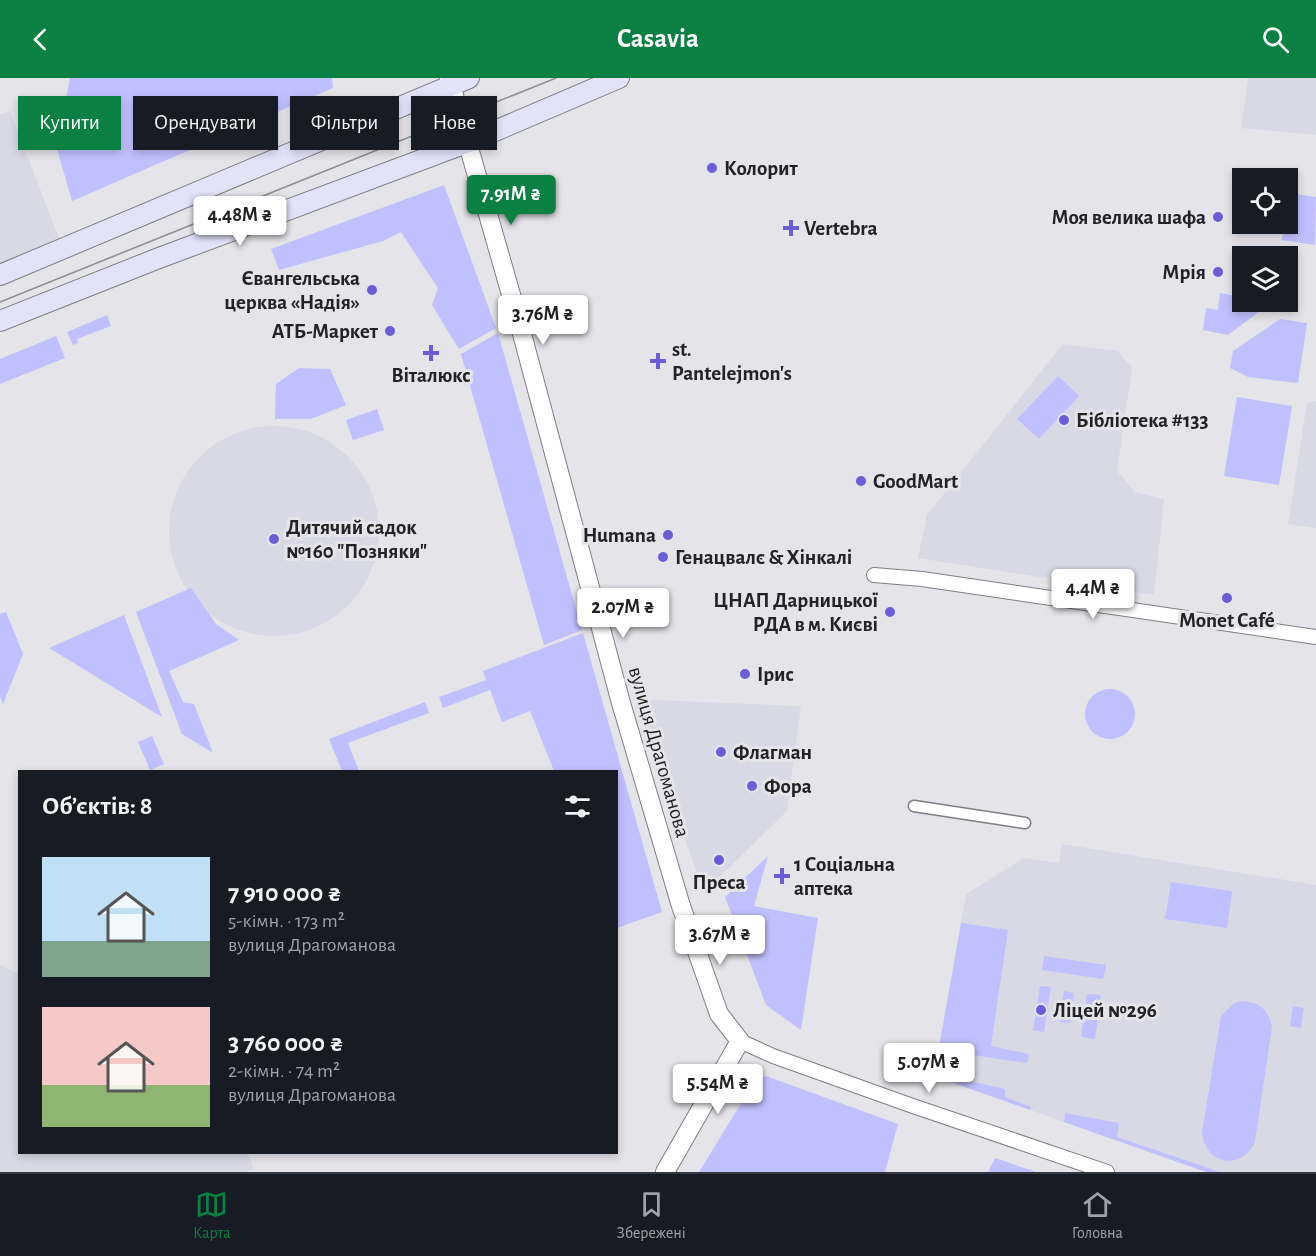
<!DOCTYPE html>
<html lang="uk">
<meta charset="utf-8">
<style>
:root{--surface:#171b24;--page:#242831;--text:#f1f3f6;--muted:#9ea1a6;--line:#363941;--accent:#0b8043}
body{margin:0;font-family:"Alegreya Sans",sans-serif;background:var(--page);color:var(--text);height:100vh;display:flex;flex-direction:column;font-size:22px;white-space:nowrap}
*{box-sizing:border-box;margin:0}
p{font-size:20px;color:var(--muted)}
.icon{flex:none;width:33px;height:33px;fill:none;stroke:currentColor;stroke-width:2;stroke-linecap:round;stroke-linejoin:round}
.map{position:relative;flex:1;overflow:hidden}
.panel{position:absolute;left:18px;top:692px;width:600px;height:384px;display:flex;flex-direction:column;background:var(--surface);border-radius:0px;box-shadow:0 3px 9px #0003}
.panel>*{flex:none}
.hud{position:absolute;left:18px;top:18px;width:600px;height:54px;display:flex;gap:12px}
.fabs{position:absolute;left:1232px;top:90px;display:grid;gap:12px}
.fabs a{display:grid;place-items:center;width:66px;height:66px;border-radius:0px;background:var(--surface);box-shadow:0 3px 9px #0003;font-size:30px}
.price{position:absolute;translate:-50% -51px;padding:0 14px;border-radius:6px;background:#fff;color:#222;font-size:20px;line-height:39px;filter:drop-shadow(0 2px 3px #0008)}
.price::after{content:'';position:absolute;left:50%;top:36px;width:18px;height:14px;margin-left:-9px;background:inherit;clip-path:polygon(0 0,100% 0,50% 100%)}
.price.active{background:var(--accent);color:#fff}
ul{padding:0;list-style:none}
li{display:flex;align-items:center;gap:18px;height:150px;padding:0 24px}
li span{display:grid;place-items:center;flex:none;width:168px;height:120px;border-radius:0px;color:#555}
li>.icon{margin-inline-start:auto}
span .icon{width:72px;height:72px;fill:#fffc;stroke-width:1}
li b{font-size:26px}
h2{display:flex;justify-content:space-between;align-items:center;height:72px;padding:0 24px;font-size:26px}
.tag{padding:0 21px;border-radius:0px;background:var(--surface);box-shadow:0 3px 9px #0003;font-size:21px;line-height:54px}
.tag.active{background:var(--accent);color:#fff}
header{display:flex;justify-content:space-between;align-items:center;height:78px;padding:0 24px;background:var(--accent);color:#fff;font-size:27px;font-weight:600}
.tabs{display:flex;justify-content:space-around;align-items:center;height:84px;border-top:2px solid var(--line);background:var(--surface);font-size:16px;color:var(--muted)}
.tabs a{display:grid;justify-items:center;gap:3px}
.tabs .active{color:var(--accent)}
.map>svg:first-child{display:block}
</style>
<header><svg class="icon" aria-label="back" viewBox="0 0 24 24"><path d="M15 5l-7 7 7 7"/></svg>Casavia<svg class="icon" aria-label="search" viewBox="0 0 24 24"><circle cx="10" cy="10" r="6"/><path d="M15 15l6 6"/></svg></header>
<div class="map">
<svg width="1316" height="1094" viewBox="0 0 1316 1094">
<rect width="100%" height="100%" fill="#e4e4e9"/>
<g fill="#d9d9e6">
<path d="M 1248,0 L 1316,0 L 1316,57 L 1241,50 Z"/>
<path d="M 10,33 L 60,163 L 0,187 L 0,37 Z"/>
<path d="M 1063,266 L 1118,273 L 1132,290 L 1117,393 L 1135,414 L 1164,421 L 1154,517 L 918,480 L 927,437 Z"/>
<path d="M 1316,323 L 1316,450 L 1288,446 L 1307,325 Z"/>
<circle cx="274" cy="453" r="105"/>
<path d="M 653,622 L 801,628 L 787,733 L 704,814 L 636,626 Z"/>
<path d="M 1062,766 L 1316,807 L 1316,1094 L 1206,1094 L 934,998 L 966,816 L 1024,780 L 1059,785 Z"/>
<path d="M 0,887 L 19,896 L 20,1074 L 247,1074 L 254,1091 L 246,1094 L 0,1094 Z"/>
</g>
<g fill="#c0c0fe">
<path d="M 70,0 L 332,0 L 333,10 L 72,123 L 57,71 Z"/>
<path d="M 444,107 L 496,250 L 459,271 L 432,227 L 438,210 L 401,154 L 383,163 L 279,192 L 271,171 Z"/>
<path d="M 1289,115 L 1316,119 L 1315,167 L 1282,162 L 1284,146 L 1287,146 Z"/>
<path d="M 1220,215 L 1242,219 L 1242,224 L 1272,224 L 1228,257 L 1203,252 L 1206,230 L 1218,232 Z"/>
<path d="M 107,237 L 111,248 L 77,261 L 78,265 L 73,267 L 67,254 Z"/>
<path d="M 1280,241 L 1307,245 L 1298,305 L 1248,299 L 1230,290 L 1233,273 Z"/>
<path d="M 498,255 L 582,552 L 544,567 L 461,276 Z"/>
<path d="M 56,258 L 65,280 L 0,306 L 0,281 Z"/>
<path d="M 299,290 L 330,291 L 346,327 L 311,341 L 275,341 L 276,306 Z"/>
<path d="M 1058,298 L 1079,318 L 1039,361 L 1017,341 Z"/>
<path d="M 1237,319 L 1292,328 L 1279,407 L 1224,398 Z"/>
<path d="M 377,331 L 384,352 L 353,362 L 346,342 Z"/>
<path d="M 191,510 L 216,546 L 239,562 L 169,593 L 183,624 L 194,626 L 213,675 L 182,656 L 136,534 Z"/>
<path d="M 6,534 L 23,576 L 3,626 L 0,619 L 0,536 Z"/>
<path d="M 124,537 L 162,639 L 49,570 Z"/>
<path d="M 583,555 L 662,834 L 617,850 L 616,693 L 554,693 L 530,633 L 502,644 L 490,612 L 443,630 L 439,619 L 486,602 L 483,593 Z"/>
<circle cx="1110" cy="636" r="25"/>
<path d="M 425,624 L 429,635 L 348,665 L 359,693 L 342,693 L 329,661 Z"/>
<path d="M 152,658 L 164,686 L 150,692 L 138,664 Z"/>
<path d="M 768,778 L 754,828 L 818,840 L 801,952 L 766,927 L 725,819 Z"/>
<path d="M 1171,804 L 1232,813 L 1227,850 L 1165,841 Z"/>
<path d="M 961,845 L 1008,852 L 991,968 L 1029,976 L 1027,985 L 973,977 L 969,1003 L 1005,1011 L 1005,1019 L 1031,1029 L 1030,1032 L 934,998 Z"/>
<path d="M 1044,878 L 1106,887 L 1103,901 L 1042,892 Z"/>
<path d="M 1040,908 L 1051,909 L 1044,954 L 1033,952 Z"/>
<path d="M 1064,913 L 1074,915 L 1070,945 L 1060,944 Z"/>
<path d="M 1087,916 L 1101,917 L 1095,961 L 1081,959 Z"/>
<path d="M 1242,923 C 1259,924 1268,931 1272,948 L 1255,1064 C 1241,1094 1204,1086 1202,1054 L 1221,938 L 1234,925 Z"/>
<path d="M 1293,928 L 1304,930 L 1301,950 L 1290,948 Z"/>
<path d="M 766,998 L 898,1046 L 885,1094 L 699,1094 L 756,1001 Z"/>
<path d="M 1065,1035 L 1119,1045 L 1117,1059 L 1220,1094 L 1206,1094 L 1064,1044 Z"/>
<path d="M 995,1080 L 1036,1094 L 988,1094 Z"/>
</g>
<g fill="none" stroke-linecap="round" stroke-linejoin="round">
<defs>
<path id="pedestrian" d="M 914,728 L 1025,745"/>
<g id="minor">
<path d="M 874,497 L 922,501 L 1316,559"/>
<path d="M 740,963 L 773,978 L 910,1027 L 1107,1094"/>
</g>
<path id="tertiary" d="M 449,0 L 518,241 L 621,625 L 681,828 L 719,936 L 740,963 L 665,1094"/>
<g id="secondary">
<path d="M 0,197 L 469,0"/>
<path d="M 0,243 L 159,180 L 469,64 L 619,0"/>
</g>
</defs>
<use href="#pedestrian" stroke="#7e7e83" stroke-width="13"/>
<use href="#minor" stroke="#7e7e83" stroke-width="16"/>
<use href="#tertiary" stroke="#7e7e83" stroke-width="20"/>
<use href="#secondary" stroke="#7e7e83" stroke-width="22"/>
<use href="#pedestrian" stroke="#fff" stroke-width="10"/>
<use href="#minor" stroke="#fff" stroke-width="14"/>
<use href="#tertiary" stroke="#fff" stroke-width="18"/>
<use href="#secondary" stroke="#e2e2f9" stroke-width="20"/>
<path stroke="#8c8d90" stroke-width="1.5" d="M 0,224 L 556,0"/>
</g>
<g fill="#6b5dd7" stroke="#e4e4e9" stroke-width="2">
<circle cx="712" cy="90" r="6"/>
<circle cx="1218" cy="139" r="6"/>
<path d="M788 141h6v6h6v6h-6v6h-6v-6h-6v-6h6z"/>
<circle cx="1218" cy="194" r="6"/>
<circle cx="372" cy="212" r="6"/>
<circle cx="390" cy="253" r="6"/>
<path d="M428 266h6v6h6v6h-6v6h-6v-6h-6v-6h6z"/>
<path d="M655 274h6v6h6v6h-6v6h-6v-6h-6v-6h6z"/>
<circle cx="1064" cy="342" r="6"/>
<circle cx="861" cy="403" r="6"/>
<circle cx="668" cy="457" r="6"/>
<circle cx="274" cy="461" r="6"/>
<circle cx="663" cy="479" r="6"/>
<circle cx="1227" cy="520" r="6"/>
<circle cx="890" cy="534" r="6"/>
<circle cx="745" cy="596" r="6"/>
<circle cx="721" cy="674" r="6"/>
<circle cx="752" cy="708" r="6"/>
<circle cx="719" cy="782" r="6"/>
<path d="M779 789h6v6h6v6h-6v6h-6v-6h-6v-6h6z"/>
<circle cx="1041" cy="932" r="6"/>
</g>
<g text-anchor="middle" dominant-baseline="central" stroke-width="6" stroke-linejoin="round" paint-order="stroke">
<g font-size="21" font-weight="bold" fill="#222324" stroke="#e4e4e9" text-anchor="start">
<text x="724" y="90">Колорит</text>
<text x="1206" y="139" text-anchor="end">Моя велика шафа</text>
<text x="804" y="150">Vertebra</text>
<text x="1206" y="194" text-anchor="end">Мрія</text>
<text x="360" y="200" text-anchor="end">Євангельська<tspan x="360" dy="24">церква «Надія»</tspan></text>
<text x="378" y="253" text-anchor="end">АТБ-Маркет</text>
<text x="672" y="271">st.<tspan x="672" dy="24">Pantelejmon's</tspan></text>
<text x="431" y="297" text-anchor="middle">Віталюкс</text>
<text x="1076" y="342">Бібліотека #133</text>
<text x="873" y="403">GoodMart</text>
<text x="286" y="449">Дитячий садок<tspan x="286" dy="24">№160 "Позняки"</tspan></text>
<text x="656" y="457" text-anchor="end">Humana</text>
<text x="675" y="479">Генацвалє &amp; Хінкалі</text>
<text x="878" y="522" text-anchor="end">ЦНАП Дарницької<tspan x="878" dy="24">РДА в м. Києві</tspan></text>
<text x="1227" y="542" text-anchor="middle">Monet Café</text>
<text x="757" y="596">Ірис</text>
<text x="733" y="674">Флагман</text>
<text x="764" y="708">Фора</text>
<text x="794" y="786">1 Соціальна<tspan x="794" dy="24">аптека</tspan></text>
<text x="719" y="804" text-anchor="middle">Преса</text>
<text x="1053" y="932">Ліцей №296</text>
</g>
<g font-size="21" fill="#222324" stroke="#e4e4e9">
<text transform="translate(659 674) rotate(74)">вулиця Драгоманова</text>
</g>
</g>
</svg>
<div class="fabs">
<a><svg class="icon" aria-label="locate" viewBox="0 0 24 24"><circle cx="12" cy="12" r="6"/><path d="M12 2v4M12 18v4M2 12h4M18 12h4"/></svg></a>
<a><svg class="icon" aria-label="layers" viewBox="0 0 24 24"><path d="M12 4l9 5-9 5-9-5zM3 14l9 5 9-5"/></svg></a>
</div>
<b class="price active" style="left:511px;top:148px">7.91M ₴</b>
<b class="price" style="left:240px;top:169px">4.48M ₴</b>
<b class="price" style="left:543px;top:268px">3.76M ₴</b>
<b class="price" style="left:1093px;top:542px">4.4M ₴</b>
<b class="price" style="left:623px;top:561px">2.07M ₴</b>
<b class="price" style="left:720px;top:888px">3.67M ₴</b>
<b class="price" style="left:929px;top:1016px">5.07M ₴</b>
<b class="price" style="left:718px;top:1037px">5.54M ₴</b>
<div class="hud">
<a class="tag active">Купити</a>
<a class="tag">Орендувати</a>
<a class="tag">Фільтри</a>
<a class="tag">Нове</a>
</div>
<section class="panel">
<h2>Об’єктів: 8<svg class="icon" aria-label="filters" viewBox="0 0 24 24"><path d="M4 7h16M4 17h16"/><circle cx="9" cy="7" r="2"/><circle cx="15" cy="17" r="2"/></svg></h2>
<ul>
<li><span style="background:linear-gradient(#bfe0f5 70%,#7fa58c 0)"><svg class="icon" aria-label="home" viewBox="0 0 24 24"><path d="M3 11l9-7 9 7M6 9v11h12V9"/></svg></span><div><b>7 910 000 ₴</b><p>5-кімн. · 173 m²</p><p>вулиця Драгоманова</p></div></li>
<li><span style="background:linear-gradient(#f6c9c9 65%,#8fb573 0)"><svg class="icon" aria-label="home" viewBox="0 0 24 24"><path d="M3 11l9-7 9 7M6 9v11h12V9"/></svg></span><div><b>3 760 000 ₴</b><p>2-кімн. · 74 m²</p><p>вулиця Драгоманова</p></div></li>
</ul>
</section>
</div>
<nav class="tabs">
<a class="active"><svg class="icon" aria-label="map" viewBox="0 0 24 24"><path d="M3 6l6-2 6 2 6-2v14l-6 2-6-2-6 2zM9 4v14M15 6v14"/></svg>Карта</a>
<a><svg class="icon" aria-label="saved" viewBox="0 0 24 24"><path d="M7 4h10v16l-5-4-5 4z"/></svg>Збережені</a>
<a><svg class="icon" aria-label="home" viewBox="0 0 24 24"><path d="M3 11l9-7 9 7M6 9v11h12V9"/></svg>Головна</a>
</nav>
